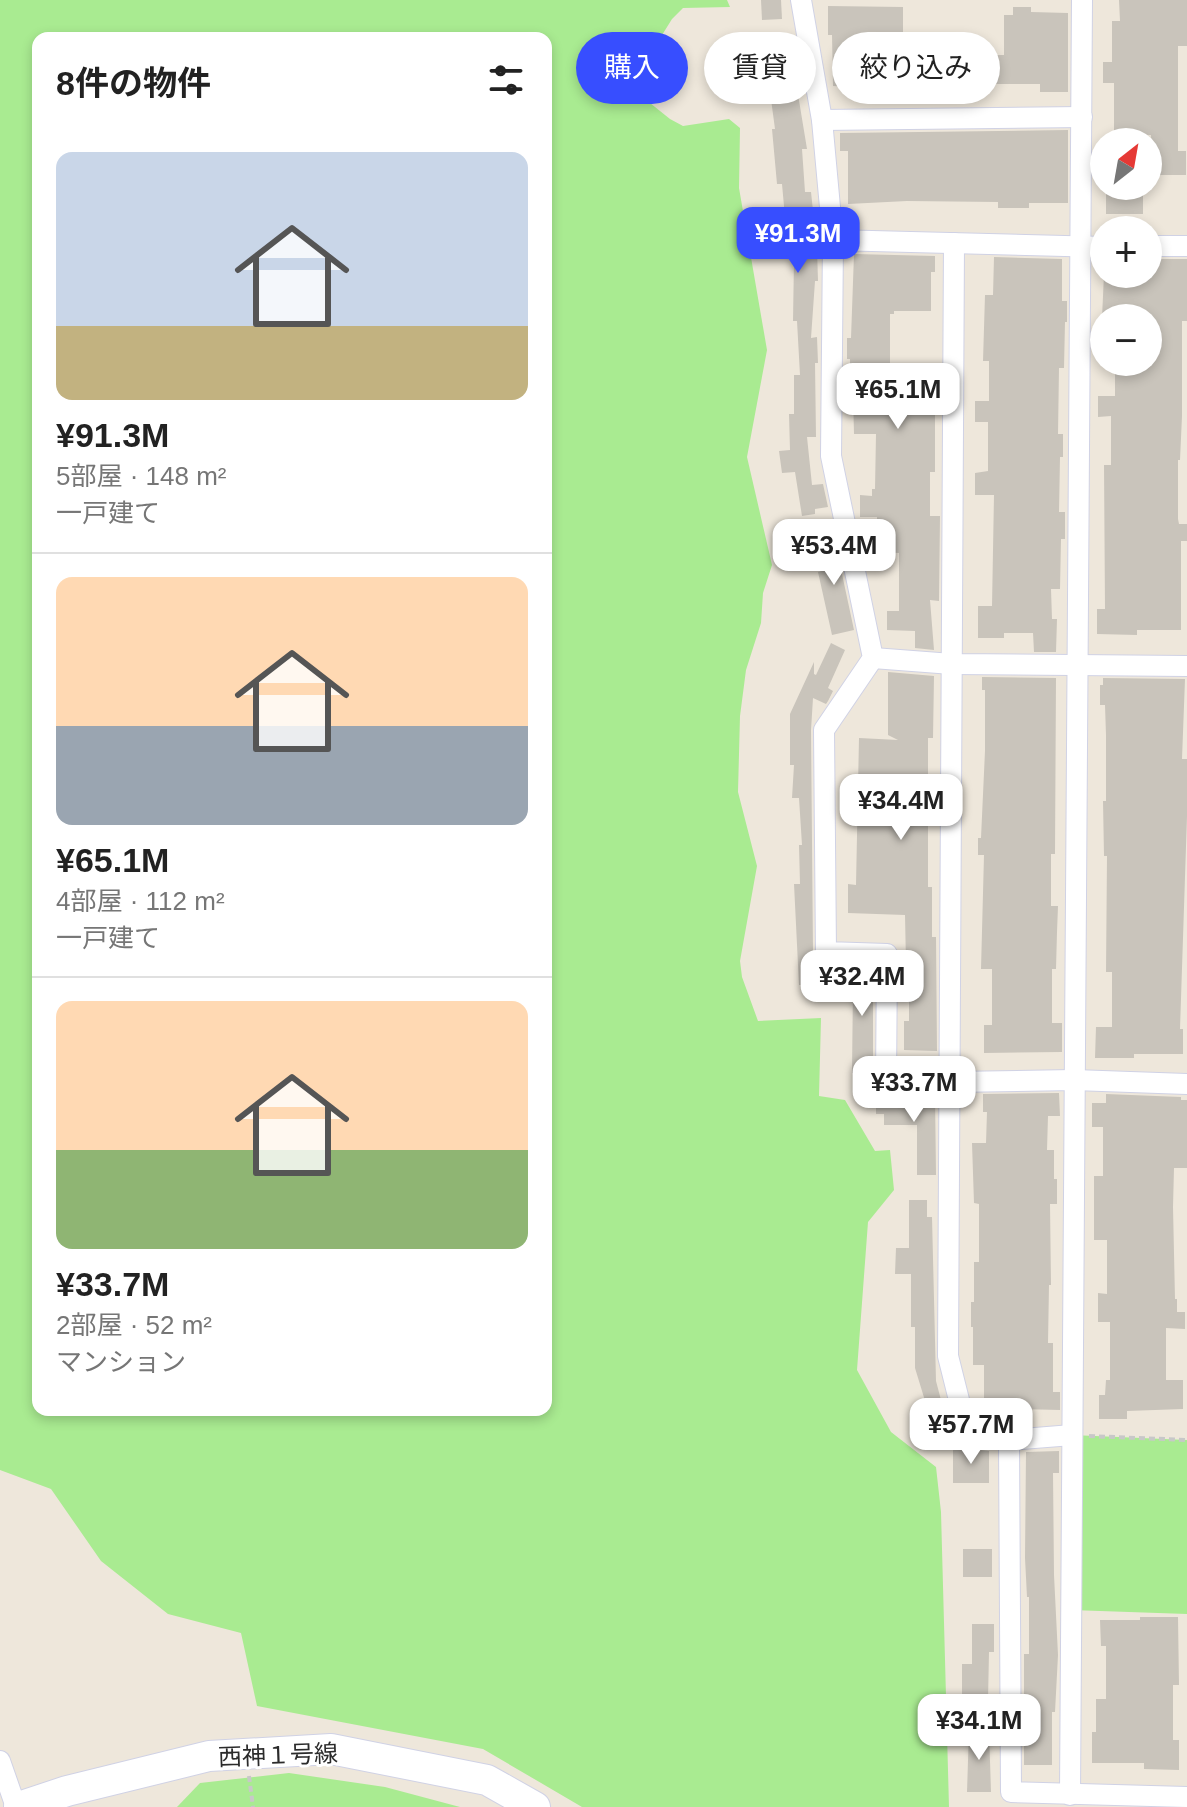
<!DOCTYPE html>
<html lang="ja">
<meta charset="utf-8">
<style>
:root{--surface:#fff;--page:#f6f6f6;--text:#222;--muted:#767676;--line:#e0e0e0;--accent:#374eff}
body{margin:0;font-family:Helvetica,"Noto Sans JP",sans-serif;background:var(--page);color:var(--text);height:100vh;display:flex;flex-direction:column;font-size:30px;white-space:nowrap}
*{box-sizing:border-box;margin:0}
p{font-size:26px;color:var(--muted)}
.icon{flex:none;width:44px;height:44px;fill:none;stroke:currentColor;stroke-width:2;stroke-linecap:round;stroke-linejoin:round}
.map{position:relative;flex:1;overflow:hidden}
.side{position:absolute;left:32px;top:32px;width:520px;height:1384px;display:flex;flex-direction:column;background:var(--surface);border-radius:16px;box-shadow:0 4px 12px #0003}
.side>*{flex:none}
.top-card{position:absolute;left:576px;top:32px;width:490px;height:72px;display:flex;gap:16px}
.needle{width:52px;rotate:31deg}
.tools{position:absolute;left:1090px;top:128px;display:grid;gap:16px}
.tools a{display:grid;place-items:center;width:72px;height:72px;border-radius:50%;background:var(--surface);box-shadow:0 4px 12px #0003;font-size:40px}
.price{position:absolute;translate:-50% -68px;padding:0 18px;border-radius:16px;background:#fff;color:#222;font-size:26px;line-height:52px;filter:drop-shadow(0 2px 4px #0008)}
.price::after{content:'';position:absolute;left:50%;top:48px;width:24px;height:18px;margin-left:-12px;background:inherit;clip-path:polygon(0 0,100% 0,50% 100%)}
.price.active{background:var(--accent);color:#fff}
ul{padding:0;list-style:none}
li{display:grid;align-content:center;gap:16px;height:424px;padding:0 24px}
li+li{border-top:2px solid var(--line)}
li span{display:grid;place-items:center;height:248px;border-radius:16px;color:#555}
li>.icon{margin-inline-start:auto}
span .icon{width:144px;height:144px;fill:#fffc;stroke-width:1}
li b{font-size:34px}
h2{display:flex;justify-content:space-between;align-items:center;height:96px;padding:0 24px;font-size:34px}
.chip{padding:0 28px;border-radius:36px;background:var(--surface);box-shadow:0 4px 12px #0003;font-size:28px;line-height:72px}
.chip.active{background:var(--accent);color:#fff}
.map>svg:first-child{display:block}
</style>
<div class="map">
<svg width="1187" height="1807" viewBox="0 0 1187 1807">
<rect width="100%" height="100%" fill="#eee7db"/>
<g fill="#a9eb91" fill-rule="evenodd">
<path d="M 0,0 L 727,0 L 730,7 L 683,8 L 672,19 L 649,56 L 642,84 L 645,99 L 670,119 L 683,126 L 729,119 L 740,128 L 739,188 L 767,350 L 747,457 L 772,565 L 763,593 L 761,623 L 746,670 L 740,716 L 738,792 L 757,866 L 740,961 L 742,977 L 758,1021 L 821,1018 L 819,1096 L 845,1100 L 875,1151 L 890,1150 L 894,1190 L 868,1222 L 857,1370 L 891,1432 L 936,1467 L 941,1512 L 949,1807 L 582,1807 L 483,1749 L 257,1706 L 241,1633 L 168,1614 L 101,1561 L 51,1489 L 0,1470 ZM 38,38 L 546,38 L 546,1410 L 38,1410 Z"/>
<path d="M 1072,1435 L 1187,1440 L 1187,1614 L 1071,1610 Z"/>
<path d="M 289,1773 L 385,1787 L 460,1807 L 177,1807 L 200,1783 Z"/>
</g>
<g fill="#c9c4bb">
<path d="M 761,0 L 781,0 L 782,19 L 762,20 Z"/>
<path d="M 1119,0 L 1187,0 L 1187,46 L 1178,46 L 1178,151 L 1186,151 L 1186,175 L 1152,175 L 1151,135 L 1114,134 L 1114,83 L 1103,83 L 1103,62 L 1112,62 L 1112,21 L 1120,21 Z"/>
<path d="M 828,6 L 903,7 L 903,56 L 1004,55 L 1004,15 L 1013,15 L 1013,7 L 1031,7 L 1031,12 L 1068,13 L 1068,92 L 1040,92 L 1040,84 L 995,84 L 995,81 L 896,83 L 896,89 L 833,86 L 832,35 L 828,35 Z"/>
<path d="M 792,58 L 807,149 L 802,149 L 805,192 L 811,192 L 817,248 L 818,281 L 815,281 L 811,338 L 817,337 L 818,363 L 815,363 L 816,437 L 807,437 L 812,485 L 823,484 L 828,507 L 815,509 L 815,514 L 802,516 L 795,472 L 782,473 L 779,451 L 790,450 L 789,414 L 794,414 L 794,375 L 800,375 L 797,321 L 793,321 L 794,259 L 790,216 L 785,217 L 782,184 L 777,184 L 772,129 L 775,129 L 766,62 Z"/>
<path d="M 1068,130 L 1068,203 L 1029,203 L 1029,208 L 998,208 L 998,202 L 907,201 L 848,204 L 848,151 L 840,151 L 840,133 Z"/>
<path d="M 1143,191 L 1143,214 L 1106,214 L 1106,192 Z"/>
<path d="M 854,254 L 935,256 L 935,272 L 931,272 L 931,311 L 894,311 L 894,314 L 890,314 L 890,367 L 938,367 L 938,395 L 935,395 L 935,472 L 930,472 L 930,516 L 940,516 L 939,601 L 930,600 L 934,650 L 915,648 L 915,631 L 887,630 L 887,611 L 899,611 L 899,553 L 877,552 L 877,517 L 860,517 L 860,495 L 872,496 L 872,489 L 875,489 L 876,434 L 854,434 L 853,395 L 850,395 L 850,359 L 847,359 L 847,338 L 851,338 Z"/>
<path d="M 994,257 L 1062,259 L 1062,301 L 1067,301 L 1067,322 L 1065,322 L 1064,368 L 1059,368 L 1058,434 L 1063,434 L 1063,457 L 1060,457 L 1059,512 L 1065,512 L 1065,539 L 1061,539 L 1060,589 L 1051,589 L 1052,619 L 1057,619 L 1056,652 L 1034,652 L 1033,633 L 1004,633 L 1004,638 L 978,638 L 978,606 L 992,606 L 994,495 L 975,495 L 975,473 L 988,471 L 988,422 L 975,422 L 975,401 L 989,401 L 989,361 L 983,361 L 985,295 L 993,295 Z"/>
<path d="M 1153,259 L 1187,259 L 1187,321 L 1182,321 L 1182,416 L 1180,460 L 1178,460 L 1178,519 L 1179,524 L 1187,524 L 1187,541 L 1181,541 L 1181,630 L 1137,630 L 1137,635 L 1097,634 L 1097,609 L 1105,609 L 1104,465 L 1111,465 L 1111,416 L 1098,417 L 1098,396 L 1115,396 L 1115,362 L 1154,362 L 1154,318 L 1102,318 L 1104,274 L 1153,274 Z"/>
<path d="M 833,532 L 854,630 L 832,635 L 818,572 L 826,570 L 816,537 Z"/>
<path d="M 831,643 L 845,650 L 828,688 L 833,691 L 828,701 L 826,704 L 813,698 L 811,730 L 813,952 L 820,963 L 821,985 L 799,985 L 794,884 L 800,884 L 799,845 L 802,845 L 799,798 L 792,798 L 794,765 L 790,765 L 790,714 L 814,662 L 814,674 L 816,675 Z"/>
<path d="M 888,672 L 934,676 L 933,738 L 928,738 L 928,793 L 934,793 L 934,814 L 928,814 L 928,887 L 932,887 L 932,937 L 936,937 L 937,1051 L 904,1050 L 904,1021 L 909,1021 L 909,964 L 906,964 L 905,915 L 848,913 L 848,884 L 856,885 L 859,738 L 898,740 L 888,735 Z"/>
<path d="M 982,677 L 1056,678 L 1055,854 L 1051,854 L 1051,906 L 1058,906 L 1057,932 L 1056,969 L 1052,969 L 1052,1023 L 1062,1023 L 1062,1052 L 984,1053 L 984,1025 L 992,1025 L 992,969 L 981,969 L 984,855 L 978,855 L 978,838 L 981,838 L 985,751 L 985,690 L 982,690 Z"/>
<path d="M 1103,678 L 1185,679 L 1182,759 L 1187,759 L 1187,816 L 1180,1029 L 1183,1029 L 1183,1054 L 1134,1054 L 1134,1058 L 1095,1058 L 1096,1027 L 1112,1027 L 1112,972 L 1106,972 L 1107,856 L 1104,856 L 1103,801 L 1106,801 L 1106,735 L 1105,705 L 1100,705 L 1100,685 L 1103,685 Z"/>
<path d="M 847,966 L 873,967 L 873,1073 L 852,1073 L 853,985 L 847,985 Z"/>
<path d="M 876,1091 L 886,1096 L 935,1095 L 936,1175 L 917,1175 L 917,1125 L 884,1125 L 884,1114 L 876,1114 Z"/>
<path d="M 1059,1093 L 1060,1116 L 1048,1116 L 1047,1150 L 1054,1150 L 1054,1179 L 1057,1179 L 1057,1204 L 1050,1204 L 1051,1285 L 1049,1285 L 1048,1343 L 1053,1343 L 1053,1392 L 1060,1392 L 1060,1410 L 1019,1409 L 1019,1403 L 984,1402 L 984,1365 L 973,1365 L 973,1327 L 971,1327 L 971,1302 L 974,1302 L 974,1262 L 979,1262 L 979,1204 L 974,1203 L 972,1143 L 986,1143 L 987,1112 L 983,1112 L 983,1094 Z"/>
<path d="M 1106,1094 L 1181,1097 L 1181,1100 L 1187,1100 L 1187,1168 L 1174,1168 L 1173,1207 L 1175,1299 L 1177,1299 L 1177,1312 L 1185,1312 L 1185,1329 L 1166,1328 L 1166,1380 L 1183,1380 L 1183,1409 L 1127,1411 L 1127,1419 L 1099,1419 L 1099,1395 L 1105,1395 L 1106,1380 L 1110,1380 L 1110,1322 L 1098,1322 L 1098,1293 L 1107,1294 L 1107,1240 L 1094,1240 L 1094,1176 L 1103,1176 L 1103,1127 L 1092,1127 L 1092,1103 L 1106,1103 Z"/>
<path d="M 909,1200 L 927,1200 L 927,1217 L 932,1217 L 936,1381 L 941,1400 L 926,1404 L 915,1368 L 915,1327 L 911,1327 L 911,1274 L 895,1274 L 896,1248 L 909,1248 Z"/>
<path d="M 953,1447 L 989,1451 L 989,1483 L 953,1483 Z"/>
<path d="M 1059,1451 L 1059,1473 L 1053,1473 L 1054,1575 L 1058,1655 L 1055,1712 L 1052,1712 L 1052,1765 L 1024,1765 L 1024,1654 L 1029,1654 L 1029,1597 L 1027,1597 L 1025,1558 L 1026,1452 Z"/>
<rect x="963" y="1549" width="29" height="28"/>
<path d="M 1140,1617 L 1178,1617 L 1179,1685 L 1173,1685 L 1173,1740 L 1179,1740 L 1179,1770 L 1144,1769 L 1144,1763 L 1092,1763 L 1092,1732 L 1096,1732 L 1096,1699 L 1106,1699 L 1106,1646 L 1101,1646 L 1100,1620 L 1140,1620 Z"/>
<path d="M 972,1624 L 994,1624 L 994,1652 L 989,1652 L 988,1700 L 962,1700 L 962,1664 L 972,1664 Z"/>
<path d="M 969,1730 L 989,1730 L 991,1792 L 967,1792 Z"/>
</g>
<g fill="none" stroke-linecap="round" stroke-linejoin="round">
<defs>
<g id="street">
<path d="M 801,0 L 822,120 L 833,240 L 831,456 L 873,658 L 824,730 L 826,952 L 887,954 L 886,1083 L 1074,1080 L 1187,1084"/>
<path d="M 822,120 L 1082,117"/>
<path d="M 833,240 L 1104,247"/>
<path d="M 954,243 L 948,1356 L 968,1436 L 1009,1440 L 1072,1435"/>
<path d="M 1148,246 L 1187,246"/>
<path d="M 873,658 L 952,664 L 1187,666"/>
<path d="M 1009,1440 L 1011,1792 L 1187,1797"/>
<path d="M 0,1761 L 16,1807"/>
<path d="M 1070,1795 L 1082,0"/>
</g>
<path id="secondary" d="M 19,1807 L 67,1791 L 209,1756 L 331,1749 L 487,1780 L 535,1807"/>
</defs>
<use href="#street" stroke="#d0d2e5" stroke-width="22"/>
<use href="#secondary" stroke="#d0d2e5" stroke-width="32"/>
<g stroke="#c8c8c8" stroke-width="4" stroke-dasharray="6 4" stroke-linecap="butt">
<path d="M 1089,1436 L 1187,1440"/>
<path d="M 249,1776 L 253,1807"/>
</g>
<use href="#street" stroke="#fff" stroke-width="20"/>
<use href="#secondary" stroke="#fff" stroke-width="30"/>
</g>
<g text-anchor="middle" dominant-baseline="central" stroke-width="6" stroke-linejoin="round" paint-order="stroke">
<g font-size="24" fill="#2b2b2b" stroke="#fff">
<text transform="translate(278 1755) rotate(-2)">西神１号線</text>
</g>
</g>
</svg>
<div class="tools">
<a><svg class="needle" viewBox="-14 -14 28 28"><path d="M0-13l5 13h-10z" fill="#e53935"/><path d="M0 13l5-13h-10z" fill="#767676"/></svg></a>
<a>+</a>
<a>−</a>
</div>
<b class="price active" style="left:798px;top:275px">¥91.3M</b>
<b class="price" style="left:898px;top:431px">¥65.1M</b>
<b class="price" style="left:834px;top:587px">¥53.4M</b>
<b class="price" style="left:901px;top:842px">¥34.4M</b>
<b class="price" style="left:862px;top:1018px">¥32.4M</b>
<b class="price" style="left:914px;top:1124px">¥33.7M</b>
<b class="price" style="left:971px;top:1466px">¥57.7M</b>
<b class="price" style="left:979px;top:1762px">¥34.1M</b>
<div class="top-card">
<a class="chip active">購入</a>
<a class="chip">賃貸</a>
<a class="chip">絞り込み</a>
</div>
<section class="side">
<h2>8件の物件<svg class="icon" aria-label="filters" viewBox="0 0 24 24"><path d="M4 7h16M4 17h16"/><circle cx="9" cy="7" r="2"/><circle cx="15" cy="17" r="2"/></svg></h2>
<ul>
<li><span style="background:linear-gradient(#c9d6e8 70%,#c2b280 0)"><svg class="icon" aria-label="home" viewBox="0 0 24 24"><path d="M3 11l9-7 9 7M6 9v11h12V9"/></svg></span><div><b>¥91.3M</b><p>5部屋 · 148 m²</p><p>一戸建て</p></div></li>
<li><span style="background:linear-gradient(#ffd9b3 60%,#9aa5b1 0)"><svg class="icon" aria-label="home" viewBox="0 0 24 24"><path d="M3 11l9-7 9 7M6 9v11h12V9"/></svg></span><div><b>¥65.1M</b><p>4部屋 · 112 m²</p><p>一戸建て</p></div></li>
<li><span style="background:linear-gradient(#ffd9b3 60%,#8fb573 0)"><svg class="icon" aria-label="home" viewBox="0 0 24 24"><path d="M3 11l9-7 9 7M6 9v11h12V9"/></svg></span><div><b>¥33.7M</b><p>2部屋 · 52 m²</p><p>マンション</p></div></li>
</ul>
</section>
</div>
